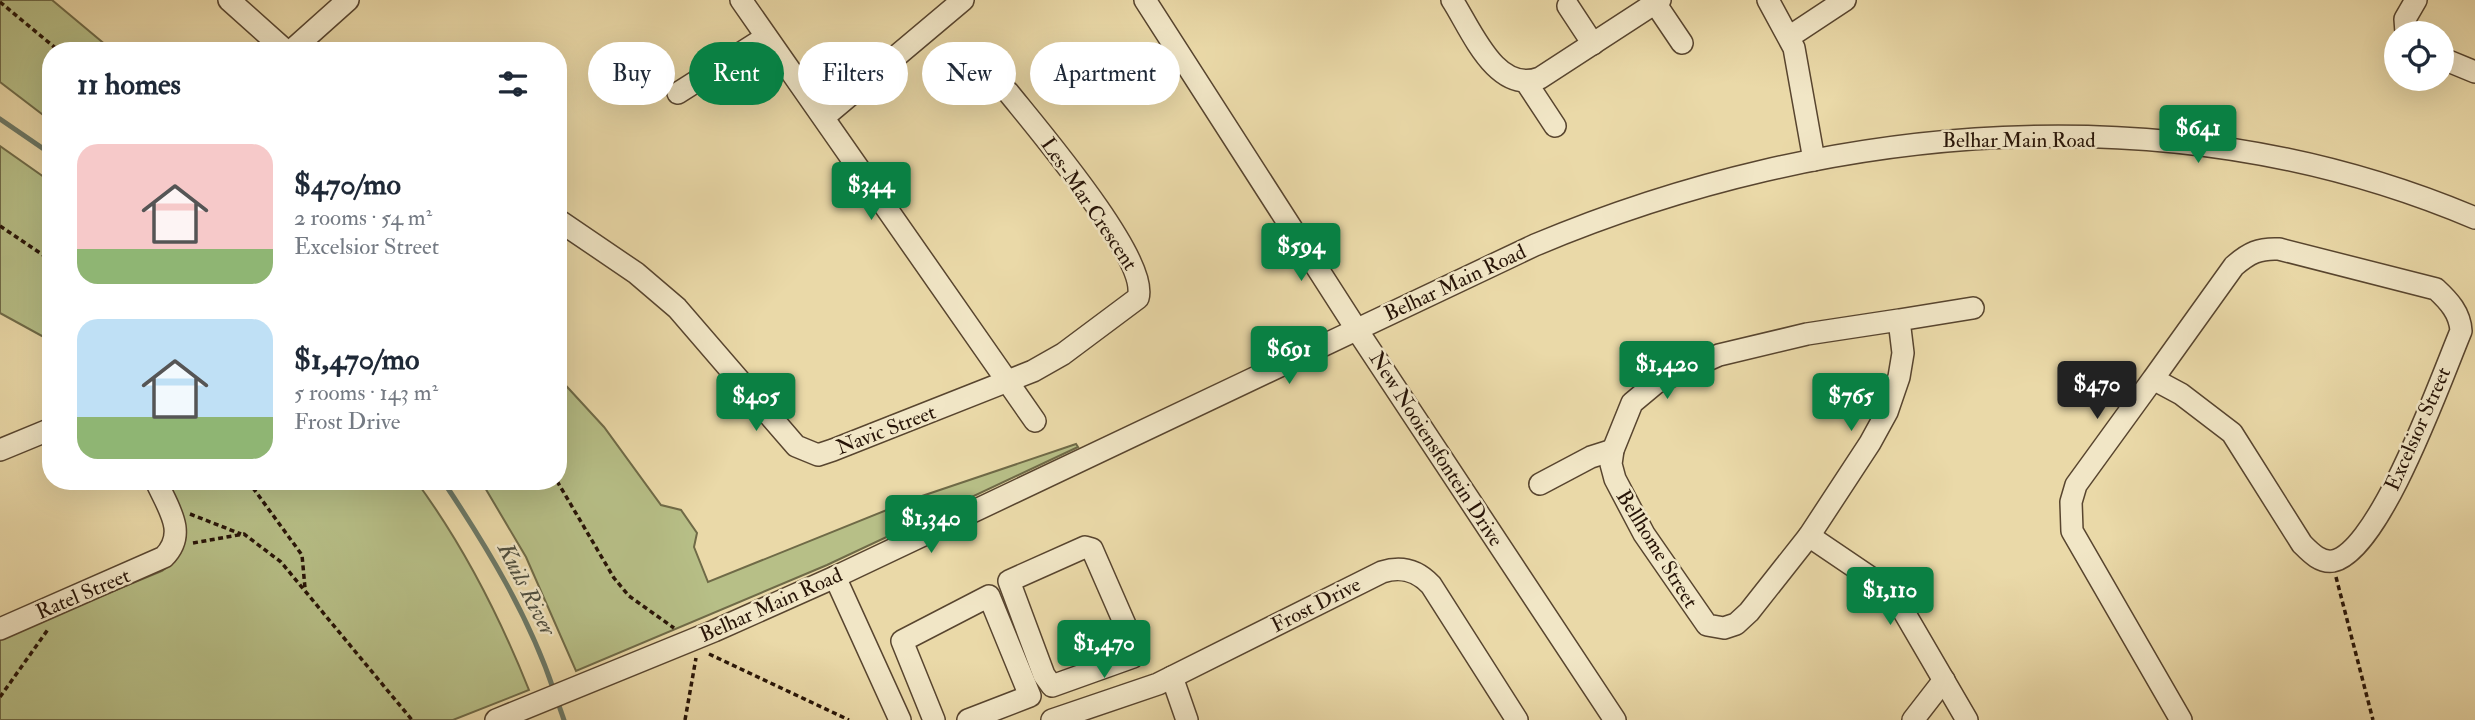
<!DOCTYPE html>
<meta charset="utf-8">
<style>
:root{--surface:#fff;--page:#f6f6f7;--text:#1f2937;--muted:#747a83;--accent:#0b8043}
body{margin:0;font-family:"IM FELL Double Pica",serif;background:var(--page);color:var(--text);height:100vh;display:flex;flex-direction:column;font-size:26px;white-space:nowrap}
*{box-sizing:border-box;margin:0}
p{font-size:23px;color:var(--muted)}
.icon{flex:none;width:38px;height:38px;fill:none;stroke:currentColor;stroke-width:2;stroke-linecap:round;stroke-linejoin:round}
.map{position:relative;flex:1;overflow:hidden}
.sheet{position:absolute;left:42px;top:42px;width:525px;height:448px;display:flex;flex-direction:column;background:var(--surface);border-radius:28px;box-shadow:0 7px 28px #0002}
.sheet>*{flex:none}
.banner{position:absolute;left:588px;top:42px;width:665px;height:63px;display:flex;gap:14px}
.controls{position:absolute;left:2384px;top:21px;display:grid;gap:14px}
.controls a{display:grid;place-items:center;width:70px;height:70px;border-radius:50%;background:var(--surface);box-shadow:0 7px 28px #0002;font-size:35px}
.price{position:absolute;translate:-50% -60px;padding:0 16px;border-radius:7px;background:var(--accent);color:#fff;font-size:23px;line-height:46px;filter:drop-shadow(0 2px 4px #0008)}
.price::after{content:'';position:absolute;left:50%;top:42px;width:21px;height:16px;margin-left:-10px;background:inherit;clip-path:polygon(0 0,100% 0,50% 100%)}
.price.active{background:#222;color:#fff}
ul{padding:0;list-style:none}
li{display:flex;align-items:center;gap:21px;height:175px;padding:0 35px}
li span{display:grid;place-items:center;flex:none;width:196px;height:140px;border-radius:21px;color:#555}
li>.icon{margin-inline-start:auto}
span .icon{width:84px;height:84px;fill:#fffc;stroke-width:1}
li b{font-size:30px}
h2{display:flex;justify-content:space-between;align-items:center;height:84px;padding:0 35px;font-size:30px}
.chip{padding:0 24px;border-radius:32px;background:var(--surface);box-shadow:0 7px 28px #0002;font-size:24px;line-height:63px}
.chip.active{background:var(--accent);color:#fff}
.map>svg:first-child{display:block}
</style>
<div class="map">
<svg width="2475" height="720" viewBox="0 0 2475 720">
<rect width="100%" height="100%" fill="#ead9a8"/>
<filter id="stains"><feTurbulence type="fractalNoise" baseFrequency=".00286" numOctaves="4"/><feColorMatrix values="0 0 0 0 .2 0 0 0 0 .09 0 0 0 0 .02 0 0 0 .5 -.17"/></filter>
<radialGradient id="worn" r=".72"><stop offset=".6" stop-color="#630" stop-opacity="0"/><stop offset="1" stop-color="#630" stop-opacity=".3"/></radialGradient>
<g fill="#b7bf87" stroke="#6f6a47" stroke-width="2">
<path d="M 0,0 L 52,0 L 113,51 L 51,51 L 51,121 L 0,82 Z"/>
<path d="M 0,146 L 51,182 L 51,341 L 0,313 Z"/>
<path d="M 558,377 L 604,427 L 661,505 L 681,510 L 697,533 L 694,547 L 708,582 L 919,497 L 1076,444 L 1078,447 L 827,565 L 576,671 L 526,557 L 481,481 L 558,481 Z"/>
<path d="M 167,481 L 416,481 C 464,546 499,615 529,690 L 453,720 L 0,720 L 0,638 L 162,571 L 175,561 L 185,539 Z"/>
</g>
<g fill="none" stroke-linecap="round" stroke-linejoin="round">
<g stroke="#6b7866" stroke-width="5">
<path d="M 0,119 L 51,154"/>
<path d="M 443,481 C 487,547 529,616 554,691"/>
<path d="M 557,700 L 564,720"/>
</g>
<defs>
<g id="minor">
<path d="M 229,0 L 286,51"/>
<path d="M 741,0 L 1035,421"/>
<path d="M 1145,0 L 1357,330 L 1615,720"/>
<path d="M 1452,0 C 1471,29 1496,95 1540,78 L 1660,0"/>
<path d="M 1768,0 L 1794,48 L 1814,160"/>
<path d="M 1655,3 L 1682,43"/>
<path d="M 1568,6 L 1593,44"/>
<path d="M 2406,33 L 2405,19 L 2416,0"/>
<path d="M 1789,37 L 1845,0"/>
<path d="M 291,51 L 348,0"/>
<path d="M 2441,58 L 2475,72"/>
<path d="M 1526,82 L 1555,126"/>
<path d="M 678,93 L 766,37"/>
<path d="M 824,117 L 963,0"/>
<path d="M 558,220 L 636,273 L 677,308 L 796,446 L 818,455 L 833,450 L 1033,371 L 1063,354 L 1138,298 C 1150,260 1036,127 1008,92"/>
<path d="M 1899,320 L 1807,334 L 1719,355 L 1656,383 L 1632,403 L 1613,450 L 1611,464 L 1615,479 L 1644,534 L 1707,625 L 1724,628 L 1736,624 L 1749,612 L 1809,536 L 1870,443 L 1887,412 L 1899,377 L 1903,353 L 1899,320 L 1973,308"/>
<path d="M 2153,379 L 2234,266 C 2249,253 2259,248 2279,249 L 2436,289 C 2449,301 2460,313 2461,331 C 2442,376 2380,552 2333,561 C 2320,563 2310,552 2302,544 L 2232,433 L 2181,394 L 2153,379 L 2076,485 L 2071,502 L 2072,531 L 2181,720"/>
<path d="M 0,450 L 51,429"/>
<path d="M 1540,484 L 1591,457 L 1613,450"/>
<path d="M 1809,536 L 1874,580 L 1897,600 L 1967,720"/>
<path d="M 1085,547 L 1092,549 L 1137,652 L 1133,657 L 1052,686 L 1044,675 L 1009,581 Z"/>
<path d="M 835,577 L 900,720"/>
<path d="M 0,629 L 164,557 C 188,533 168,508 156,481"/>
<path d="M 1172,677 L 1187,720"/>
<path d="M 496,720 L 714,631 L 835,577 L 1535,245 C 1830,121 2175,91 2475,218"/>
<path d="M 934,720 L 902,641 L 989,596 L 1030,696 L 968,720"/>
<path d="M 1052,720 L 1158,684 L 1382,572 C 1401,566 1417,570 1431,585 L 1517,720"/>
<path d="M 1913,720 L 1944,680"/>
</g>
</defs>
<use href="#minor" stroke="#58452f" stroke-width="24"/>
<g stroke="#271407" stroke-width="3.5" stroke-dasharray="5 3.5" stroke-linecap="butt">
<path d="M 0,2 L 59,51"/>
<path d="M 0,226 L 43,255 L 51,265"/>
<path d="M 248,481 L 302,555 L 305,588"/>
<path d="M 557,481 L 614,578 L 629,596 L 674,628"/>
<path d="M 190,514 L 241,534"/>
<path d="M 193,543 L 244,534 L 281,562 L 412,720"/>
<path d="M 2336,577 L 2373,720"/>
<path d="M 709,654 L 849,720"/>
<path d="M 0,697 L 49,628"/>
<path d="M 685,720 L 696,658"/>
</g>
<use href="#minor" stroke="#f1e6c6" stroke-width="21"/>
</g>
<g text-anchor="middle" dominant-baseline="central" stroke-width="5" stroke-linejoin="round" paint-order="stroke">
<g font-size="21" fill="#271407" stroke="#f1e6c6">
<text x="2019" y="140">Belhar Main Road</text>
<text transform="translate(1089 204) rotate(56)">Les-Mar Crescent</text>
<text transform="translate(1455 283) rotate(-25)">Belhar Main Road</text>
<text transform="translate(2418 429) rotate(-66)">Excelsior Street</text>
<text transform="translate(886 430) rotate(-21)">Navic Street</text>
<text transform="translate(1436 449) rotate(57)">New Nooiensfontein Drive</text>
<text transform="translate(1657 549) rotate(58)">Bellhome Street</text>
<text transform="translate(83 594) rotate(-23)">Ratel Street</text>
<text transform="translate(771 605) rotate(-24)">Belhar Main Road</text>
<text transform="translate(1316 605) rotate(-27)">Frost Drive</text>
</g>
<g font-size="23" font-style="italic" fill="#4f4e3f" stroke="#f1e6c6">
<text transform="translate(527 589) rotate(63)">Kuils River</text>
</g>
</g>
<rect width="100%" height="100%" filter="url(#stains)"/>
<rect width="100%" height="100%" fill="url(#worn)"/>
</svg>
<div class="controls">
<a><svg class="icon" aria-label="locate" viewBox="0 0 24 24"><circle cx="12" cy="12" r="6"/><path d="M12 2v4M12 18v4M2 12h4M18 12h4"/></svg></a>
</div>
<b class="price" style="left:2198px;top:165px">$641</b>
<b class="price" style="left:871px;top:222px">$344</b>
<b class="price" style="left:1301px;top:283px">$594</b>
<b class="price" style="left:1289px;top:386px">$691</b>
<b class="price" style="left:1667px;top:401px">$1,420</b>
<b class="price active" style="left:2097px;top:421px">$470</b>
<b class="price" style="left:756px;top:433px">$405</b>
<b class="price" style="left:1851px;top:433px">$765</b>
<b class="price" style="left:931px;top:555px">$1,340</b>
<b class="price" style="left:1890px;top:627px">$1,110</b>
<b class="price" style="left:1104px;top:680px">$1,470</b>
<div class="banner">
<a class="chip">Buy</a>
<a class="chip active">Rent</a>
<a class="chip">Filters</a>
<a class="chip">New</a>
<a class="chip">Apartment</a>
</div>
<section class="sheet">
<h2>11 homes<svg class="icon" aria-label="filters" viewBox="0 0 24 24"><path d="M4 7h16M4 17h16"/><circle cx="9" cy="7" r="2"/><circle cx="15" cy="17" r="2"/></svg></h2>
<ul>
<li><span style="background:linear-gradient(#f6c9c9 75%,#8fb573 0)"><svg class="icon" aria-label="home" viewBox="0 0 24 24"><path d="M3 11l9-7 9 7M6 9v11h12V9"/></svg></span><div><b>$470/mo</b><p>2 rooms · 54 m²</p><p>Excelsior Street</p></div></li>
<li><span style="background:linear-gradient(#bfe0f5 70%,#8fb573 0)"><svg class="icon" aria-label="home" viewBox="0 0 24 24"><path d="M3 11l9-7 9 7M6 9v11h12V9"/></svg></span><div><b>$1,470/mo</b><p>5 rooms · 143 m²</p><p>Frost Drive</p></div></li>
</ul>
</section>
</div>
